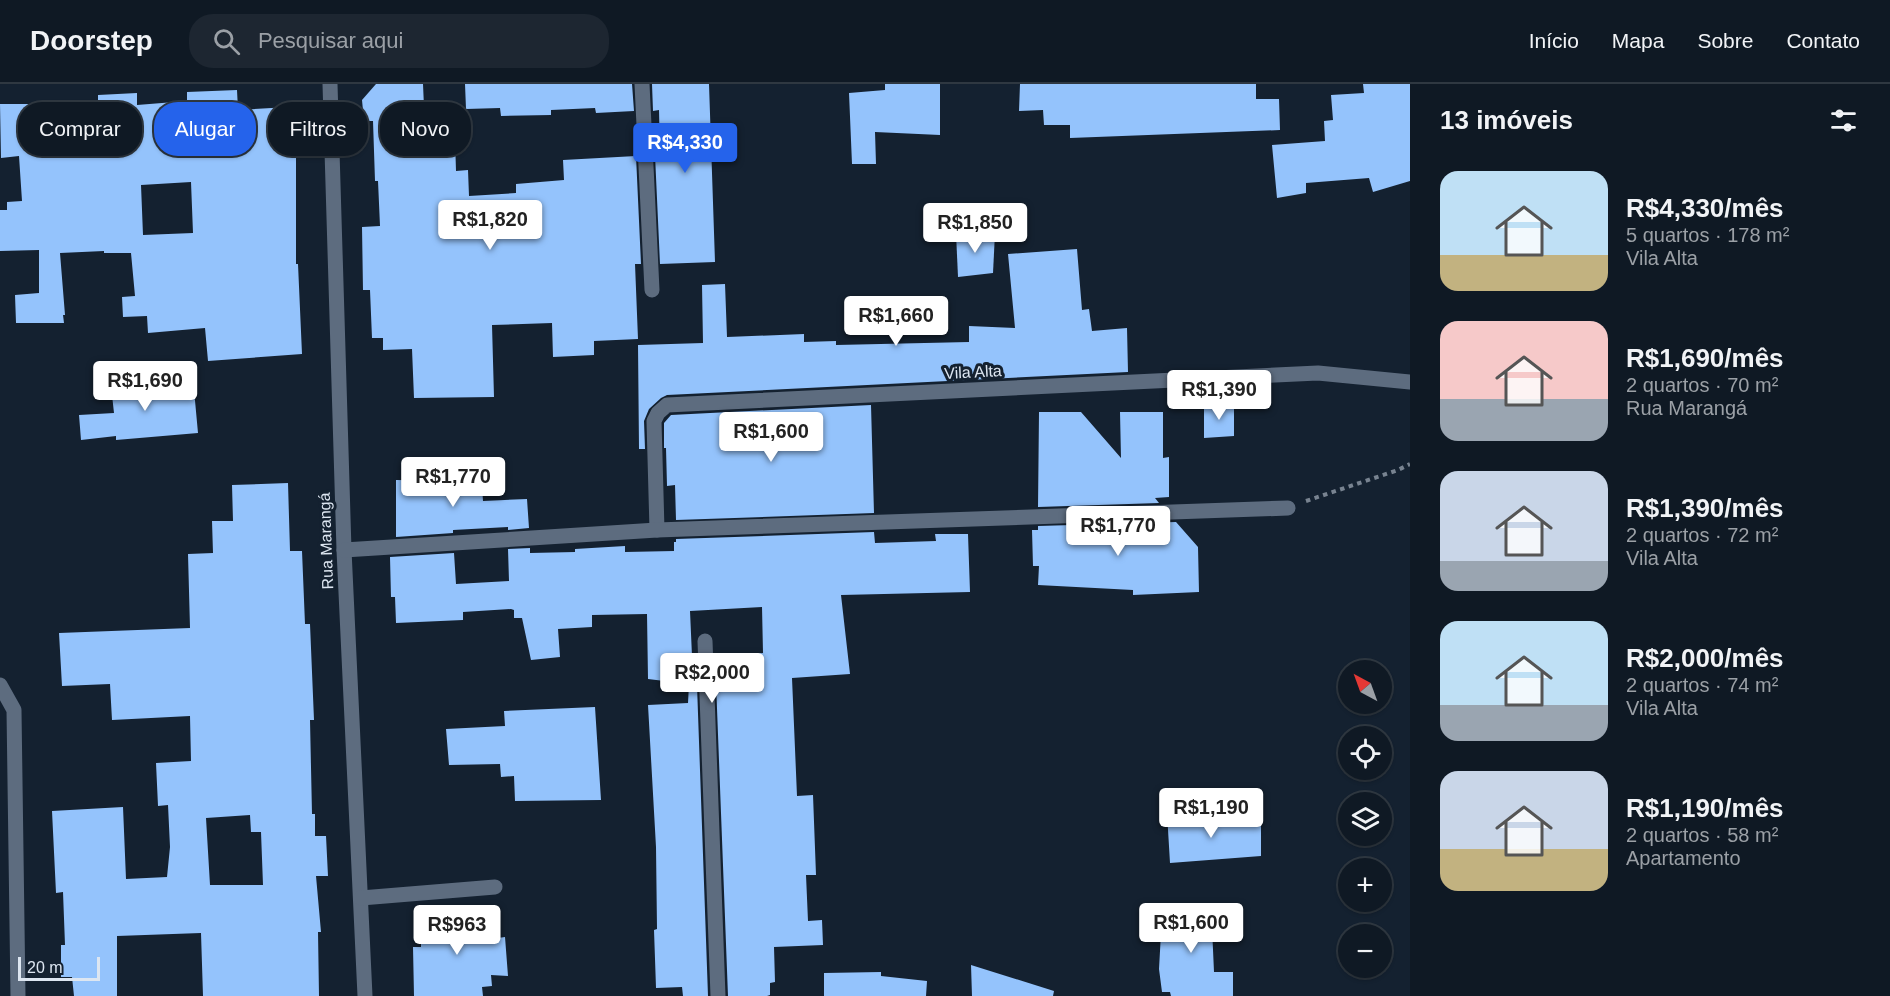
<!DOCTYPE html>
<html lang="pt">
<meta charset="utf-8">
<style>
:root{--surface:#0f1924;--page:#1d2631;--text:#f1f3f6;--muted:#9ba0a6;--line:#2f3841;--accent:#2563eb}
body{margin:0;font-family:Arial,sans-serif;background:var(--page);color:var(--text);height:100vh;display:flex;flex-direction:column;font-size:22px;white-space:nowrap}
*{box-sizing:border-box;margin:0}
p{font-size:20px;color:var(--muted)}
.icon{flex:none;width:33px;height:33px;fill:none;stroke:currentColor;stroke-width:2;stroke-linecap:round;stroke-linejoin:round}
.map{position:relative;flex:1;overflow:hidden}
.sheet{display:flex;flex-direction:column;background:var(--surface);width:480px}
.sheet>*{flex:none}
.hud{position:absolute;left:18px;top:18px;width:570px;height:54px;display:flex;gap:12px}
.needle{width:39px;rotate:319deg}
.controls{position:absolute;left:1338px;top:576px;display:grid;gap:12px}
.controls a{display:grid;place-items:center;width:54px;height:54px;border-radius:50%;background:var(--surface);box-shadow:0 2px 4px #0004,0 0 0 2px var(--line);font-size:30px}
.scale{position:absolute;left:18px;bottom:15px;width:82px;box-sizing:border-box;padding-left:6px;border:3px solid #dde6f1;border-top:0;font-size:16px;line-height:21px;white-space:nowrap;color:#dde6f1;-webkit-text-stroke:4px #142130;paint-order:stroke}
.price{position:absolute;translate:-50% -51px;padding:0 14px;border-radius:6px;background:#fff;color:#222;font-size:20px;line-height:39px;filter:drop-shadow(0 2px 3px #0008)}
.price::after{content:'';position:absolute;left:50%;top:36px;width:18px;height:14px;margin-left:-9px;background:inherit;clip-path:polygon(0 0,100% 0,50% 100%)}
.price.active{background:var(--accent);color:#fff}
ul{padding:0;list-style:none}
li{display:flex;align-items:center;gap:18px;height:150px;padding:0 30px}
li span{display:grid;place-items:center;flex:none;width:168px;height:120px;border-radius:18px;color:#555}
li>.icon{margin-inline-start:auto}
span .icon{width:72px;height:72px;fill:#fffc;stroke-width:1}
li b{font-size:26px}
h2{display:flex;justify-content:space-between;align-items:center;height:72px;padding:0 30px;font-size:26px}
.tag{padding:0 21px;border-radius:24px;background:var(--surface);box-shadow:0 2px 4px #0004,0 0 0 2px var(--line);font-size:21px;line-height:54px}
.tag.active{background:var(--accent);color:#fff}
header{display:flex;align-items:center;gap:36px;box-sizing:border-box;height:84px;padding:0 30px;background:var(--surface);border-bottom:2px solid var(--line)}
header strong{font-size:28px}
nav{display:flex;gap:33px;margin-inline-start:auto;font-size:21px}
.search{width:420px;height:54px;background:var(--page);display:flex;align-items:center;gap:15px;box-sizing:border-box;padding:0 21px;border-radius:24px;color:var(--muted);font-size:22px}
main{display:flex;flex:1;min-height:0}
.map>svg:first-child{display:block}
</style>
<header>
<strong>Doorstep</strong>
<div class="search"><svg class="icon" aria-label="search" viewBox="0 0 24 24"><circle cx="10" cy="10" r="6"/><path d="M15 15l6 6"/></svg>Pesquisar aqui</div>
<nav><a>Início</a><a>Mapa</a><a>Sobre</a><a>Contato</a></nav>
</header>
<main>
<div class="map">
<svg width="1410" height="912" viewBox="0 0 1410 912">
<rect width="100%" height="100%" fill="#142130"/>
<g fill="#94c3fc" fill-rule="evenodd">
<path d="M 376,0 L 423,0 L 424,23 L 454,23 L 456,87 L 468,86 L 469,112 L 516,109 L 516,100 L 564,96 L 563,76 L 636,72 L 641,180 L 635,180 L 638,255 L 594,257 L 594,271 L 553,273 L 552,239 L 492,241 L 494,313 L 414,314 L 412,265 L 383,266 L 383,254 L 372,254 L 370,206 L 363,206 L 362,143 L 380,142 L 378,97 L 375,97 L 373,37 L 364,37 L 362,16 Z"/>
<path d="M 465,0 L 632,0 L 634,27 L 596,29 L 595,24 L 551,26 L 551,31 L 501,32 L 500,24 L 466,25 Z"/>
<path d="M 652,0 L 709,0 L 715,178 L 660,180 L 655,71 L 660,71 L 659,26 L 653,27 Z"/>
<path d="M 885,0 L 940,0 L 940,51 L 875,48 L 876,80 L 852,80 L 849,9 L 885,6 Z"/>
<path d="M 1020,0 L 1256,0 L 1256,15 L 1279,15 L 1280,46 L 1070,54 L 1070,41 L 1044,41 L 1043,26 L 1019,27 Z"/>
<path d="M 1363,0 L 1410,0 L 1410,97 L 1373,108 L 1369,94 L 1306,99 L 1306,109 L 1277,114 L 1272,61 L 1325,57 L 1324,37 L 1333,36 L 1331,11 L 1364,9 Z"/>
<path d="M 237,6 L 238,26 L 289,23 L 290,61 L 296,61 L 296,180 L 298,180 L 302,270 L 208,277 L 205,244 L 148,249 L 147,232 L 123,233 L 122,213 L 135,212 L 131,169 L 104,169 L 104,167 L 60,169 L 65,231 L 63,231 L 64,239 L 16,239 L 15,211 L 39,209 L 39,166 L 0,167 L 0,126 L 7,126 L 7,118 L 22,117 L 19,72 L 1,74 L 0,20 L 33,20 L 98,16 L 98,11 L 137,9 L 137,21 L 187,17 L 187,8 ZM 191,98 L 193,149 L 143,151 L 141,101 Z"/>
<path d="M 956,149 L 995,149 L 993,189 L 958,193 Z"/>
<path d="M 1077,165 L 1082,226 L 1089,225 L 1092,247 L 1127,244 L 1128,288 L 667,311 L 661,314 L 649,325 L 644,337 L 645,365 L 639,365 L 638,261 L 703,259 L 702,201 L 725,200 L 727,253 L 804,250 L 804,258 L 836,257 L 836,261 L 969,258 L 969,242 L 1015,244 L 1008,170 Z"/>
<path d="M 193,295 L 198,349 L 116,356 L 116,352 L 81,356 L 79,331 L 114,329 L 111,302 Z"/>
<path d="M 1204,320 L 1234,320 L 1234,352 L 1204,354 Z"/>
<path d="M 871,321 L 874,429 L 676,436 L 675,401 L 667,402 L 666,364 L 664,364 L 664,339 L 671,331 Z"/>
<path d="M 1039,328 L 1081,328 L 1121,374 L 1120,328 L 1163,328 L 1163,374 L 1169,373 L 1169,413 L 1155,414 L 1159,419 L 1038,423 Z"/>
<path d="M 481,388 L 483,417 L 527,415 L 529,444 L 508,446 L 508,443 L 453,446 L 453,449 L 396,453 L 396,396 L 457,397 L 457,390 Z"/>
<path d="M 288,399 L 290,467 L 302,467 L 305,540 L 310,540 L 314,636 L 310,636 L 312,730 L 315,730 L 315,752 L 326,752 L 328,792 L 316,792 L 321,848 L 318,848 L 319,912 L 203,912 L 201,849 L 117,852 L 117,912 L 74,912 L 72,893 L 61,893 L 61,861 L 65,861 L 63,808 L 56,809 L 52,727 L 123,723 L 126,795 L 167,793 L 170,763 L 168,721 L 158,722 L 156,679 L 191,677 L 190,632 L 112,636 L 110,600 L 62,602 L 59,549 L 190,544 L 188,470 L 213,469 L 212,437 L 233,437 L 232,401 ZM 250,731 L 251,748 L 261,748 L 263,801 L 210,801 L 206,734 Z"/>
<path d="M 1176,438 L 1198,463 L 1199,508 L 1133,511 L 1133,506 L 1038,501 L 1039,482 L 1033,482 L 1032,446 L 1038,446 L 1038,442 Z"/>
<path d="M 874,448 L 875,459 L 936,457 L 935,450 L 968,450 L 970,508 L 841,511 L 850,590 L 792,594 L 797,712 L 813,711 L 816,791 L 806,791 L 808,837 L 822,836 L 823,861 L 774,863 L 775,898 L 770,899 L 770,911 L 767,912 L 728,912 L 715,572 L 763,569 L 762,523 L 690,527 L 692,572 L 696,573 L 708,912 L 683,912 L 682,903 L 656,904 L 654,846 L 657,845 L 656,763 L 648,621 L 688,619 L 689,600 L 648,595 L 647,530 L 592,531 L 592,543 L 558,545 L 560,573 L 531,576 L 522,534 L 514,534 L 514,526 L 511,525 L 463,528 L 463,536 L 396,539 L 395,513 L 391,513 L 390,473 L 454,469 L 456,500 L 509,497 L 508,465 L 530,464 L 530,469 L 575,468 L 575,465 L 625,462 L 625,468 L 674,467 L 674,458 L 676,458 L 676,455 Z"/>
<path d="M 595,623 L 601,716 L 515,717 L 514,692 L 501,693 L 500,680 L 449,681 L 446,645 L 505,642 L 504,627 Z"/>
<path d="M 1203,728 L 1204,742 L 1261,737 L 1261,772 L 1170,779 L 1167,729 Z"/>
<path d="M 1169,821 L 1211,821 L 1214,888 L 1233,888 L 1233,912 L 1171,912 L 1170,908 L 1162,908 L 1159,885 L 1162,831 L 1169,831 Z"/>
<path d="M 462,828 L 463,832 L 476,832 L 476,844 L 497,842 L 498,854 L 505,853 L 508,892 L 491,891 L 492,902 L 482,903 L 483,912 L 414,912 L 413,863 L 421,863 L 421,856 L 423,856 L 423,829 Z"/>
<path d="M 971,881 L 1054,907 L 1053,912 L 972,912 Z"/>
<path d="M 881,888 L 881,892 L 927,897 L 926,912 L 824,912 L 824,889 Z"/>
</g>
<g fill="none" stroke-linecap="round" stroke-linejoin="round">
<path stroke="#788390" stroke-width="4" stroke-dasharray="4.5 4.5" stroke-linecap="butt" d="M 1306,417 L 1398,386 L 1410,380"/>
<g stroke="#5d6c7f" stroke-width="15">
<path d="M 330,0 L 344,466 L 365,912"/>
<path d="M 642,0 L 652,206"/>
<path d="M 657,446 L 654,337 L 658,329 L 667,321 L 1318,289 L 1410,298"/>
<path d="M 344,466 L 657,446 L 1288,424"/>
<path d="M 705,557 L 718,912"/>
<path d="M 0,601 L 14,626 L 18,912"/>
<path d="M 361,814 L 495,803"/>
</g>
</g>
<g text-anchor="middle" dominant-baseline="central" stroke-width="6" stroke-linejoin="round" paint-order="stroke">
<g font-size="16" fill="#dde6f1" stroke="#142130">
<text transform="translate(973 288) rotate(-3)">Vila Alta</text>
<text transform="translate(326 457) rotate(-92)">Rua Marangá</text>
</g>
</g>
</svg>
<div class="controls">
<a><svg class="needle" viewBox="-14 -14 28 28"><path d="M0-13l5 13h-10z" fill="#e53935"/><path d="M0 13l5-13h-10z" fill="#9ba0a6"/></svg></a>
<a><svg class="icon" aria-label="locate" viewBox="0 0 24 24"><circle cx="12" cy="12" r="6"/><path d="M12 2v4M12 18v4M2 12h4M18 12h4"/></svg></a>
<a><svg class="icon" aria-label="layers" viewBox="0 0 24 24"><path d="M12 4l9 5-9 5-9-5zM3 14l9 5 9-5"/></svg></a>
<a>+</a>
<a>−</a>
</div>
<div class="scale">20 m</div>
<b class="price active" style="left:685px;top:90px">R$4,330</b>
<b class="price" style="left:490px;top:167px">R$1,820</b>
<b class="price" style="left:975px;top:170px">R$1,850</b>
<b class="price" style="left:896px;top:263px">R$1,660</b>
<b class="price" style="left:145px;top:328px">R$1,690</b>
<b class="price" style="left:1219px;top:337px">R$1,390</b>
<b class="price" style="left:771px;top:379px">R$1,600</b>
<b class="price" style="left:453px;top:424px">R$1,770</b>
<b class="price" style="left:1118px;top:473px">R$1,770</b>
<b class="price" style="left:712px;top:620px">R$2,000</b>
<b class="price" style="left:1211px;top:755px">R$1,190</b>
<b class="price" style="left:1191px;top:870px">R$1,600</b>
<b class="price" style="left:457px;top:872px">R$963</b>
<div class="hud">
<a class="tag">Comprar</a>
<a class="tag active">Alugar</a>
<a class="tag">Filtros</a>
<a class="tag">Novo</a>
</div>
</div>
<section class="sheet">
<h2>13 imóveis<svg class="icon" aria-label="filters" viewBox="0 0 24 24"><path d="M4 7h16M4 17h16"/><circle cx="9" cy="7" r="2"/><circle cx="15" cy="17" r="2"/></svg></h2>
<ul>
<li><span style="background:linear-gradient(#bfe0f5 70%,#c2b280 0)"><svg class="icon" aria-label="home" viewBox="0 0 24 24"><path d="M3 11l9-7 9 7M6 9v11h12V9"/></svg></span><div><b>R$4,330/mês</b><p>5 quartos · 178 m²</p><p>Vila Alta</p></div></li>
<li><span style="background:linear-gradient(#f6c9c9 65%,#9aa5b1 0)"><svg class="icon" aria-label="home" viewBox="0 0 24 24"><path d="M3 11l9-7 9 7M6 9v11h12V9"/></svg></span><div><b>R$1,690/mês</b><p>2 quartos · 70 m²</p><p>Rua Marangá</p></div></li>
<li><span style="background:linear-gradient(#c9d6e8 75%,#9aa5b1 0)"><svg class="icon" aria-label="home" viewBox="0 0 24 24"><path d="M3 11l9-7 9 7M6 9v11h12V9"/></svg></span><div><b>R$1,390/mês</b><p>2 quartos · 72 m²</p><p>Vila Alta</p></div></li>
<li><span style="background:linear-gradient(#bfe0f5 70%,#9aa5b1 0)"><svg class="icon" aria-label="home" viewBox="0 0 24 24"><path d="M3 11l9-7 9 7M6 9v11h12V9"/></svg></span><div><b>R$2,000/mês</b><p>2 quartos · 74 m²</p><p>Vila Alta</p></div></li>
<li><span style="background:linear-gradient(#c9d6e8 65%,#c2b280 0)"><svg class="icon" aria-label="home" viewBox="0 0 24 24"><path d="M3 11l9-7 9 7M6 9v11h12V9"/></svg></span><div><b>R$1,190/mês</b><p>2 quartos · 58 m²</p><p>Apartamento</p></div></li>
</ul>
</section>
</main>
